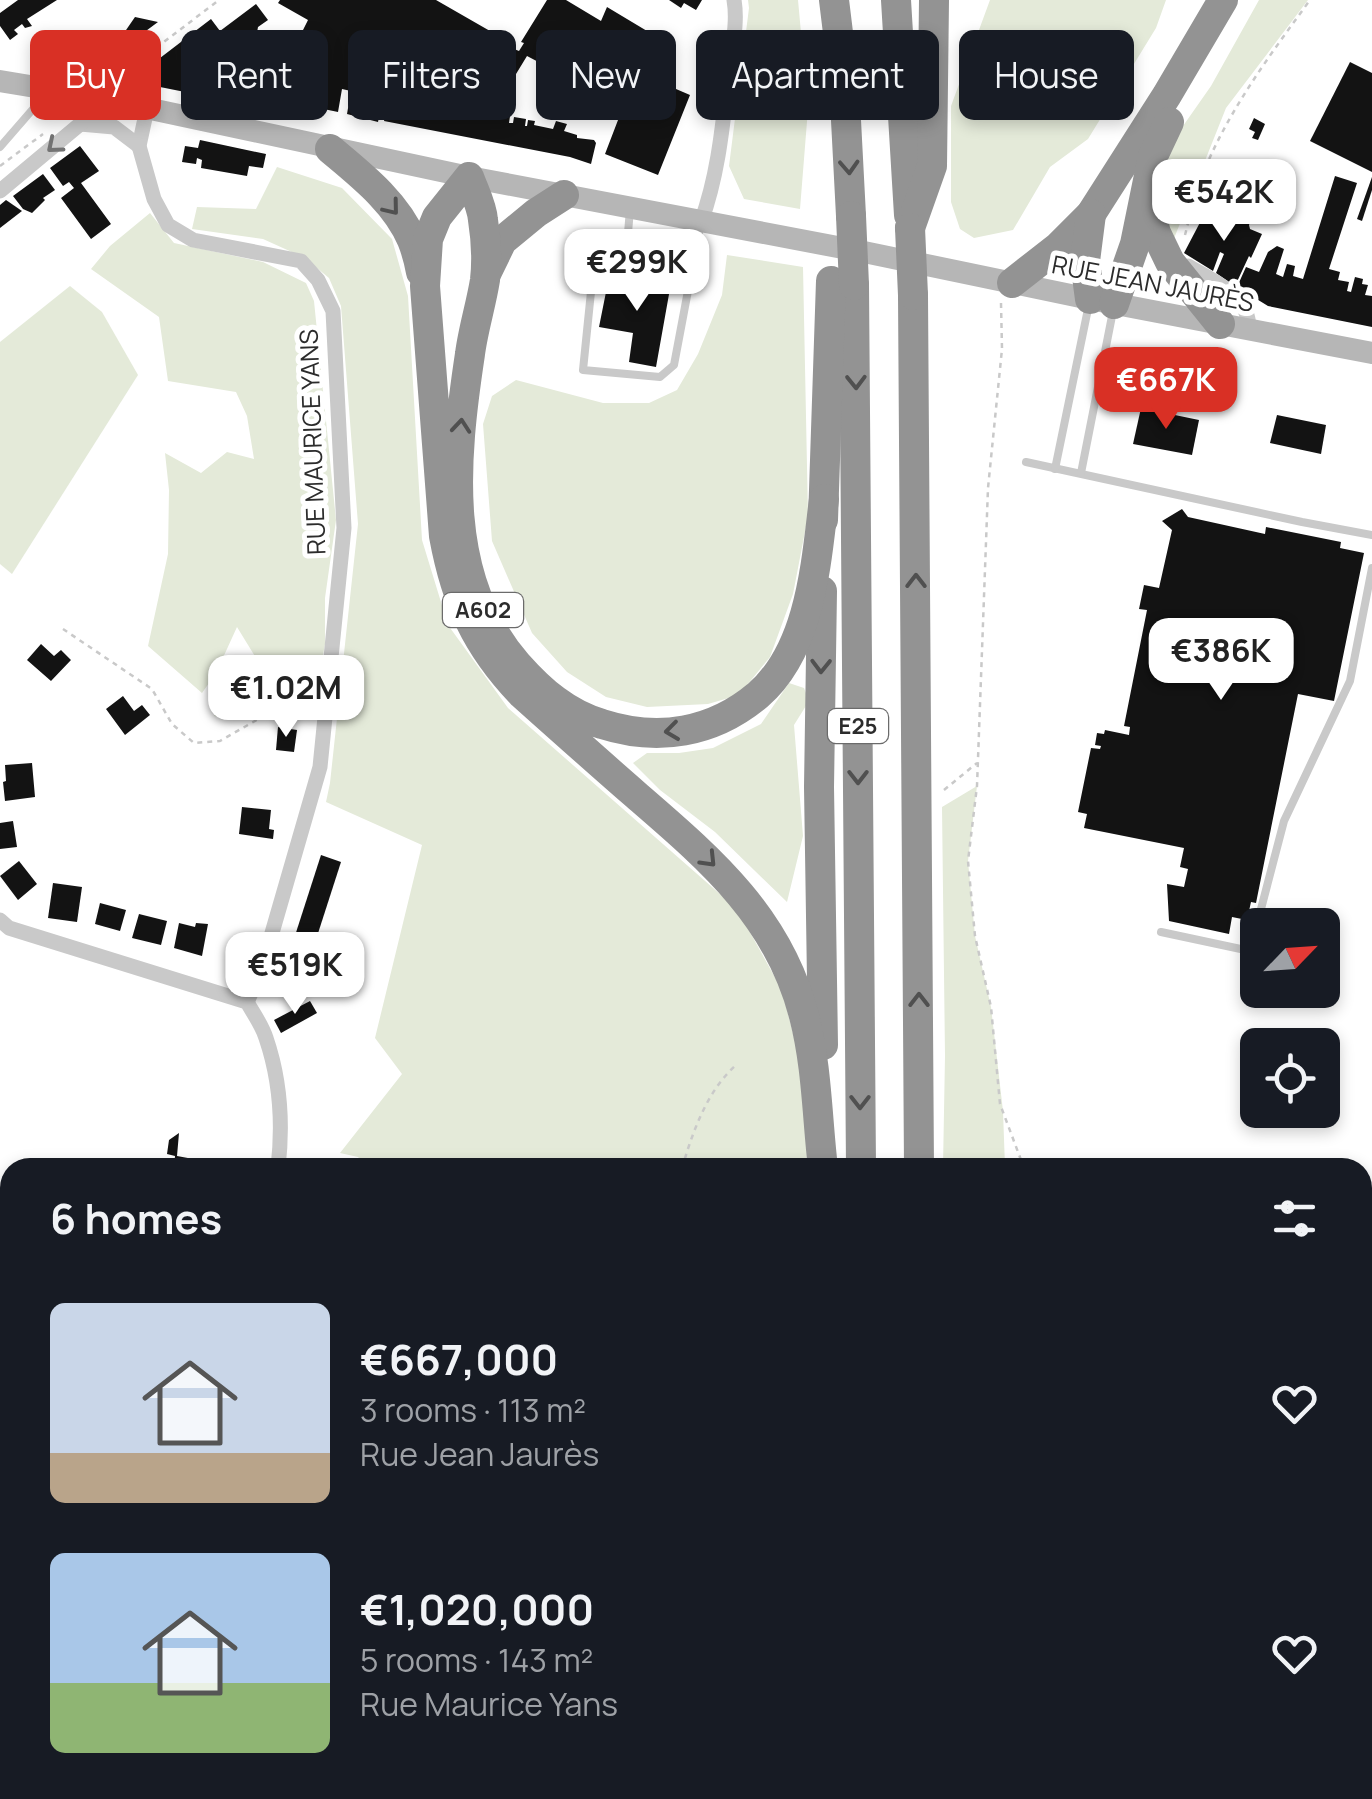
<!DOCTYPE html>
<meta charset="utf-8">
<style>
:root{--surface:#171b24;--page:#20242c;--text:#f1f3f6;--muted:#9ea1a6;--accent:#d93025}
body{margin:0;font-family:Manrope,sans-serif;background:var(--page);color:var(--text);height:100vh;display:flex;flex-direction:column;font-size:38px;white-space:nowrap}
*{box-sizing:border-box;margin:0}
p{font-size:32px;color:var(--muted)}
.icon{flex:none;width:55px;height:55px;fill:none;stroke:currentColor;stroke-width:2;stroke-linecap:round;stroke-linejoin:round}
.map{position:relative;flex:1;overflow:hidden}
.panel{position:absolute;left:0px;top:1158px;width:1372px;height:642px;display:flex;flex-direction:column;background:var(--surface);border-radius:30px 30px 0 0;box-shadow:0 5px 15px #0003}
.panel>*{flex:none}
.banner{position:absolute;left:30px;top:30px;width:1312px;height:90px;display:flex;gap:20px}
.needle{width:65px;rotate:65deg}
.buttons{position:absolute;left:1240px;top:908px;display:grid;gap:20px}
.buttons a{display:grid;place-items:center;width:100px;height:100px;border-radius:15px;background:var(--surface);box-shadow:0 5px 15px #0003;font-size:50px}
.price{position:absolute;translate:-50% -85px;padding:0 22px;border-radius:20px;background:#fff;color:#222;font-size:32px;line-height:65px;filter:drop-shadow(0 2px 5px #0008)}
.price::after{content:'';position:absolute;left:50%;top:60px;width:30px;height:22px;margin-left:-15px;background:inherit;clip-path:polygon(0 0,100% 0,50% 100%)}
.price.current{background:var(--accent);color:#fff}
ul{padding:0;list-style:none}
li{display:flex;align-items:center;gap:30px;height:250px;padding:0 50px}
li span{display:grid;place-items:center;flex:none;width:280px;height:200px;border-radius:15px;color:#555}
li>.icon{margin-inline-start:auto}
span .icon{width:120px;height:120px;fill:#fffc;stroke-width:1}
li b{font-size:42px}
h2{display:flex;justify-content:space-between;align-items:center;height:120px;padding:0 50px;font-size:42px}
.chip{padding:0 35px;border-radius:15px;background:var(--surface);box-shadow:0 5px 15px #0003;font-size:35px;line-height:90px}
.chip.current{background:var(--accent);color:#fff}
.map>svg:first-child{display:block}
</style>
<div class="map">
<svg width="1372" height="1799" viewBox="0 0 1372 1799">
<rect width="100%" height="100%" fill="#fff"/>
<g fill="#e4ead9">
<path d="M 748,0 L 798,0 L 808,109 L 800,209 L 744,199 L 729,166 L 749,8 Z"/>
<path d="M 990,0 L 1166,0 L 1156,28 L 1088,139 L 1050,167 L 1013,230 L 974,238 L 960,229 L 951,202 L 951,106 Z"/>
<path d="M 1259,0 L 1308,0 L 1226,108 L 1173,241 L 1159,189 L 1169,146 L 1211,86 Z"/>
<path d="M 277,167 L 342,188 L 392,239 L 408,296 L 422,540 L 448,625 L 508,708 L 737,909 L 782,990 L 805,1081 L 807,1167 L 368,1168 L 358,1157 L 340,1153 L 402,1074 L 375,1038 L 422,845 L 326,802 L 330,783 L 358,524 L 341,306 L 329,278 L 305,258 L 263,239 L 192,229 L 197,207 L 256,209 Z"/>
<path d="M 150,213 L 174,243 L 263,262 L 306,283 L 314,301 L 336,520 L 325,598 L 325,644 L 316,693 L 292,669 L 266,697 L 239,720 L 214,716 L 256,658 L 237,627 L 216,673 L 202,693 L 148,646 L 168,554 L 169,490 L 165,453 L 201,473 L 227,452 L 254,459 L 247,416 L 236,392 L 168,381 L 159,317 L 91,269 L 110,246 Z"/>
<path d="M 727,255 L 803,267 L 808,516 L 793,594 L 770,657 L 739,695 L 708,704 L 647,707 L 606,697 L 567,672 L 532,633 L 492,541 L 483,424 L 492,396 L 516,380 L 603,403 L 649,403 L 677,390 L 698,354 L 722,295 Z"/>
<path d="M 70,286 L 102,312 L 138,375 L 12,574 L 0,564 L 0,342 Z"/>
<path d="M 789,683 L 804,688 L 809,701 L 794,725 L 803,836 L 787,902 L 715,832 L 660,790 L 633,763 L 647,753 L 679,753 L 713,748 L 761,724 Z"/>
<path d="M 977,786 L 968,861 L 975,936 L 991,1007 L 1003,1111 L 1005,1167 L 943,1167 L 945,1056 L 942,807 Z"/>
<path d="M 4,1230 L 10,1246 L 10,1304 L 0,1308 L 0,1232 Z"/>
<path d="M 901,1790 L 983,1790 L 981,1799 L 899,1799 Z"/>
</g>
<g fill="#131313" fill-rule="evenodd">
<path d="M 18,0 L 57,0 L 27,19 L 32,26 L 25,28 L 22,24 L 14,30 L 18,34 L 10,40 L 0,26 L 0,13 Z"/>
<path d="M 280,0 L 436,0 L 516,46 L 514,49 L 519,51 L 524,43 L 521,42 L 547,0 L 566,0 L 601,21 L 607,7 L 652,34 L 651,38 L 669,45 L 655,80 L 690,95 L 658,175 L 605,154 L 623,107 L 589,94 L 594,80 L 580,73 L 577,80 L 560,72 L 565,61 L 553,55 L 548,67 L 527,56 L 516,74 L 501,72 L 488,94 L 425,59 L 398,54 L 392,86 L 364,81 L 362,92 L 383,96 L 378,122 L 347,114 L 351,91 L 342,89 L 338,112 L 233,90 L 230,101 L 130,81 L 211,19 L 220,31 L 256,4 L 268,20 L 258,27 L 256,38 L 269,41 L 264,63 L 274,65 L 281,30 L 301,34 L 308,20 L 278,3 ZM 285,40 L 301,43 L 294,76 L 279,72 Z"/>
<path d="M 669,0 L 702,0 L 696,10 L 684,3 L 681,8 Z"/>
<path d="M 135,17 L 158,22 L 131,42 L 130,41 L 122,47 L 120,44 L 118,46 L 119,49 L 103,62 L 89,44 L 107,31 L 114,41 L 124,33 Z"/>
<path d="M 1350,62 L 1372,73 L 1372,172 L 1310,141 Z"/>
<path d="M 399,86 L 407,88 L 405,98 L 432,103 L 432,109 L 440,110 L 440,107 L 477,117 L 478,113 L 497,118 L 498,114 L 510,116 L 509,123 L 513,123 L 514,117 L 526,119 L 525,126 L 527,126 L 528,120 L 535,121 L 534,125 L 553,129 L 556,121 L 567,124 L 564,131 L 577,135 L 577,138 L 594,140 L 596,143 L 591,164 L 570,157 L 384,121 L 388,103 L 395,105 Z"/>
<path d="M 1254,118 L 1265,124 L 1258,140 L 1252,138 L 1255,132 L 1249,129 Z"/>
<path d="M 200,140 L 266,154 L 263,168 L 249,166 L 247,176 L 201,168 L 202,160 L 197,158 L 196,164 L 182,162 L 185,146 L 198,148 Z"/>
<path d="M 80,146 L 99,171 L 81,183 L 111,224 L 91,239 L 61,198 L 74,188 L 69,182 L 63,186 L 50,168 Z"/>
<path d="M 43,174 L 55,190 L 43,198 L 45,200 L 32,213 L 23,209 L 13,196 Z"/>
<path d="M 1335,176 L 1357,183 L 1329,269 L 1340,272 L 1338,280 L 1349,282 L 1347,291 L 1351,292 L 1355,277 L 1363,279 L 1362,284 L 1368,285 L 1365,295 L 1372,296 L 1372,327 L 1268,306 L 1237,287 L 1246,267 L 1259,272 L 1268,252 L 1277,246 L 1284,249 L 1276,274 L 1283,277 L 1287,264 L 1295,266 L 1293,276 L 1303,279 Z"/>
<path d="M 1372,177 L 1372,190 L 1362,221 L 1357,219 Z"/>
<path d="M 6,200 L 22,211 L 0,228 L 0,205 Z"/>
<path d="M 1213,209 L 1222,216 L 1217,226 L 1219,227 L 1222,221 L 1230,224 L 1235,212 L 1252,218 L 1249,225 L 1250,229 L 1262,234 L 1251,258 L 1249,256 L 1235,286 L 1216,273 L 1224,254 L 1220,252 L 1213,271 L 1184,253 L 1206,211 L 1211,214 Z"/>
<path d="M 610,272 L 671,283 L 656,367 L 629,362 L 633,333 L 599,327 Z"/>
<path d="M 1141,408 L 1199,420 L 1192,455 L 1133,444 Z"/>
<path d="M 1277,415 L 1326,425 L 1321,454 L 1270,443 Z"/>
<path d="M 1182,509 L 1188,517 L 1265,534 L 1266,527 L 1341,542 L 1340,548 L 1364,553 L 1334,701 L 1298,694 L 1256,903 L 1251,902 L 1247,920 L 1232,917 L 1229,934 L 1169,921 L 1167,884 L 1184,887 L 1188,869 L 1180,867 L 1184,848 L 1084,828 L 1087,814 L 1078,812 L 1091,748 L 1100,749 L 1101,746 L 1095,745 L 1097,733 L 1104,734 L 1105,730 L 1129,735 L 1130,727 L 1124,726 L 1147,610 L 1139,609 L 1144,585 L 1159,588 L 1172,530 L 1162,521 Z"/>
<path d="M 41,644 L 54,656 L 61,650 L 71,660 L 51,681 L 27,660 Z"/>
<path d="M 123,696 L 134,711 L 142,705 L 150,715 L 125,735 L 106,709 Z"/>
<path d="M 278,727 L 297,730 L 294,752 L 276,750 Z"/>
<path d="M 32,763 L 35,797 L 5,801 L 3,782 L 6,781 L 5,765 Z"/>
<path d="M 242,807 L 271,810 L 269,829 L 274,830 L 273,839 L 239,834 Z"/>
<path d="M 13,821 L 17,847 L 0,849 L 0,823 Z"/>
<path d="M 321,855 L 341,862 L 311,955 L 291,948 Z"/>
<path d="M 19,861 L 37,884 L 18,900 L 0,876 Z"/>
<path d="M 53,883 L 82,887 L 77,922 L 48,918 Z"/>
<path d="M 100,903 L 126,910 L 120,931 L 95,924 Z"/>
<path d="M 139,914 L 167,921 L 161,945 L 132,938 Z"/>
<path d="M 179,923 L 195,927 L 196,923 L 208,924 L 202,956 L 174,948 Z"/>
<path d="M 288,956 L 324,967 L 320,978 L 285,967 Z"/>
<path d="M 310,1001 L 317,1013 L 281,1033 L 274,1020 Z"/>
<path d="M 179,1133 L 177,1156 L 204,1161 L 203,1168 L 174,1168 L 175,1156 L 167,1154 L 169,1140 Z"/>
<path d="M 1367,1364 L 1372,1365 L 1372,1446 L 1364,1487 L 1362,1376 Z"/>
<path d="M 0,1714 L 10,1719 L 10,1790 L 234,1790 L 229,1799 L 0,1799 L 0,1773 L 5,1762 L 0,1760 Z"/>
</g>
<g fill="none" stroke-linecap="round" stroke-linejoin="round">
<g stroke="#c9c9c9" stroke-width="2.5" stroke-dasharray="5 5" stroke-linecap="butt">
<path d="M 106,80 L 124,67 L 152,51 L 219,0"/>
<path d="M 0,166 L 43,134"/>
<path d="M 1185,235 C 1189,220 1192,204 1197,189 C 1222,119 1267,59 1310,0"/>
<path d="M 1001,303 L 1002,349 L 988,488 L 977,786 L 968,861 L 975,936 L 991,1007 L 1000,1104 L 1024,1168"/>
<path d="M 63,629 L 152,689 L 172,724 L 194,743 L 220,741 L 288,702 L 310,702"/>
<path d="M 944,790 L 977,763"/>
<path d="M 682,1168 C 693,1131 707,1091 736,1065"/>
<path d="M 0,1596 L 10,1601"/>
<path d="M 1362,1596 L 1365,1568"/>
<path d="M 0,1694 L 9,1685"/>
<path d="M 256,1790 L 274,1799"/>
<path d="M 546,1799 L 551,1790"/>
<path d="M 1077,1799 L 1113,1790"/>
</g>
<g stroke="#c9c9c9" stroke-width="8">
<path d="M 0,147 L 46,94"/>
<path d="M 630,209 L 628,233 L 617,253 L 601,266 L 592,282 L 583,370 L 660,377 L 674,365 L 700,227"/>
<path d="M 1026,462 L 1302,522 L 1372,535"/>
<path d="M 1055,469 L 1089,304"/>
<path d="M 1081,473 L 1113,311"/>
<path d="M 1161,932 L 1250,951 L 1284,821 L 1350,681 L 1372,568"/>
<path d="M 0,1667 L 10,1672"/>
<path d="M 288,1790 L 306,1799"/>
<path d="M 325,1790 L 342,1799"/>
<path d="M 105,1799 L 110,1790"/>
<path d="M 136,1799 L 141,1790"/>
<path d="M 221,1799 L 225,1790"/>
</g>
<g stroke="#c9c9c9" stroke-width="15">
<path d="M 147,109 L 139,146 L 154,199 L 168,225 L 193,240 L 301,261 L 318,280 L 333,311 L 344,528 L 320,767 L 261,971 L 247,1002"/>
<path d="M 80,124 L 114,127 L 139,146"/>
<path d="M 0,191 L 109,100"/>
<path d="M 701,222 C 719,173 723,121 729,70 C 732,47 738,23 734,0"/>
<path d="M 1188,266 C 1214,282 1250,295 1249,330"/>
<path d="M 0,920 L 9,928 L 247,1002 C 253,1013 262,1025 266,1038 C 280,1079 283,1125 278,1168"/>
<path d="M 0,1546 L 10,1548"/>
<path d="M 1365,1554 L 1372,1515"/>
<path d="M 0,1646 L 10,1629"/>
</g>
<path stroke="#b6b6b6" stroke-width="22" d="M 0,81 L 90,96 L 469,177 L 864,252 L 1090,299 L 1372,353"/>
<g stroke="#939393" stroke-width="30">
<path d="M 834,0 L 844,82 L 851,216"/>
<path d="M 896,0 L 909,215"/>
<path d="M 330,149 C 361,175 396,202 412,240 C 416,250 419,261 421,272"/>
<path d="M 1147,199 L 1156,233 L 1170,262 L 1220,324"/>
<path d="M 910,228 L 932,166 L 934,0"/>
<path d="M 486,274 L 502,241 L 536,213 L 564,195"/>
<path d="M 1012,283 L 1058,247 L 1091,214 L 1167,95 L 1223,0"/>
<path d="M 854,285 L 861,1168"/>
<path d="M 913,295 L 919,1168"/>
<path d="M 1090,299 L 1085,261 L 1091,214"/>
<path d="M 1114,304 L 1135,244 L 1153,156 L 1169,122"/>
<path d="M 823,520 L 831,281"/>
<path d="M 822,591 L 819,787 L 823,1045"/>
<path d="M 823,1168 C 817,1117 817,1066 804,1016 C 779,917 710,859 636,795 C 598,762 560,728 522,694 C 476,646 456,601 444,536 L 425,286 L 428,239 L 437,217 L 469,177 C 474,191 482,206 483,220 C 486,239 487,262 485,280 C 481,305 473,330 470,354 C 454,460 442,578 517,664 C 541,691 567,714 602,724 C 658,742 713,733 758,695 C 811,649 816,563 824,499"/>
<path d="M 771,1799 L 773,1790"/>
<path d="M 804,1799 L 806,1790"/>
<path d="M 864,1799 L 866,1790"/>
</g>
<defs>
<g id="rail">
<path d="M 1362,1706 L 1372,1658"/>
<path d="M 1362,1752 L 1372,1704"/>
<path d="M 1344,1799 L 1346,1790"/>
</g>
</defs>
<use href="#rail" stroke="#818181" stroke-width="9"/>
<use href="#rail" stroke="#fff" stroke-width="5" stroke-dasharray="15" stroke-linecap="butt"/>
<g stroke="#939393" stroke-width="30">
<path d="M 851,216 L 854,285"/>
<path d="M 910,228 L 913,295"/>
</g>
</g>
<defs><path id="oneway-chevron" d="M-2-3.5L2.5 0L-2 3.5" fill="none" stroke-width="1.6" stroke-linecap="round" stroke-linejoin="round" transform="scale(2.5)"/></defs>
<use stroke="#737373" href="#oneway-chevron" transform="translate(54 146) rotate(140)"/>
<g stroke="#505050">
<use href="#oneway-chevron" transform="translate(849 167) rotate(87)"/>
<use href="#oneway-chevron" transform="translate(392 208) rotate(51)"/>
<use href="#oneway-chevron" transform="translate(856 382) rotate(89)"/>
<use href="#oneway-chevron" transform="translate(461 426) rotate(-85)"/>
<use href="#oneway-chevron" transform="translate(916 581) rotate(-90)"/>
<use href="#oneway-chevron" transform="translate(821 666) rotate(91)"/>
<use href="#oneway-chevron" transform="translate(672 731) rotate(173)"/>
<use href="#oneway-chevron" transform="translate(858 777) rotate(90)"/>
<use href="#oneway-chevron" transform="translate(709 860) rotate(46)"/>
<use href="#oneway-chevron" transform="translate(919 1000) rotate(-90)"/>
<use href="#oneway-chevron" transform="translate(860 1102) rotate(90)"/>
</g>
<g text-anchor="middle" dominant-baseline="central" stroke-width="10" stroke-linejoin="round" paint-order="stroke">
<g fill="#fff" stroke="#6b6b6b" stroke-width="2.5">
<rect x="443" y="593" width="80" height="34" rx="8"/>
<rect x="828" y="709" width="60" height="34" rx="8"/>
</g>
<g font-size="22" font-weight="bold" fill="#2c2c2c">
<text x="483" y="610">A602</text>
<text x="858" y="726">E25</text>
</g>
<g font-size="25" fill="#2c2c2c" stroke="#fff">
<text transform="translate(1153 283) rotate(11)">RUE JEAN JAURÈS</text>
<text transform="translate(312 442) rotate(-92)">RUE MAURICE YANS</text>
</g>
</g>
</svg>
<div class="buttons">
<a><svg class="needle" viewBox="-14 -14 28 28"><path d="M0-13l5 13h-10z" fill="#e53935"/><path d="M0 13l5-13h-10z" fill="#9ea1a6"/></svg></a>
<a><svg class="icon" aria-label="locate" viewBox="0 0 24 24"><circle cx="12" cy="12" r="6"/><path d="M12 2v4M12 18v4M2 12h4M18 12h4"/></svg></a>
</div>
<b class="price" style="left:1224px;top:244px">€542K</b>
<b class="price" style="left:637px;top:314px">€299K</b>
<b class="price current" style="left:1166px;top:432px">€667K</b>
<b class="price" style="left:1221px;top:703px">€386K</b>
<b class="price" style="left:286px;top:740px">€1.02M</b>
<b class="price" style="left:295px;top:1017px">€519K</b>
<div class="banner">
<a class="chip current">Buy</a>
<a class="chip">Rent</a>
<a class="chip">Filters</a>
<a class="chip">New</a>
<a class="chip">Apartment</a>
<a class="chip">House</a>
</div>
<section class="panel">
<h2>6 homes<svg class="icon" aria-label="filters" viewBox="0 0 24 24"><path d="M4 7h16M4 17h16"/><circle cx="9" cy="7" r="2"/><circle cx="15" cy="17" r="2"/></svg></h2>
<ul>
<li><span style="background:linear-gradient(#c9d6e8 75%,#b9a48a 0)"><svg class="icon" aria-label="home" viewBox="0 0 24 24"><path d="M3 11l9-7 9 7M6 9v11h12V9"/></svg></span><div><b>€667,000</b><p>3 rooms · 113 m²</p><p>Rue Jean Jaurès</p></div><svg class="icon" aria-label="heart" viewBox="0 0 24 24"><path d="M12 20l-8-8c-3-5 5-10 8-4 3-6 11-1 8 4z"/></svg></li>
<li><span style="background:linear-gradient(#a9c7e8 65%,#8fb573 0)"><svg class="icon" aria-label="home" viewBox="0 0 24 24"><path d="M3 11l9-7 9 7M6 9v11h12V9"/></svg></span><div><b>€1,020,000</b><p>5 rooms · 143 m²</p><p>Rue Maurice Yans</p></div><svg class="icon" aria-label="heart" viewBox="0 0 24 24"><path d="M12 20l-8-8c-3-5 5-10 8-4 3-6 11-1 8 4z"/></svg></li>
</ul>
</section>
</div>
